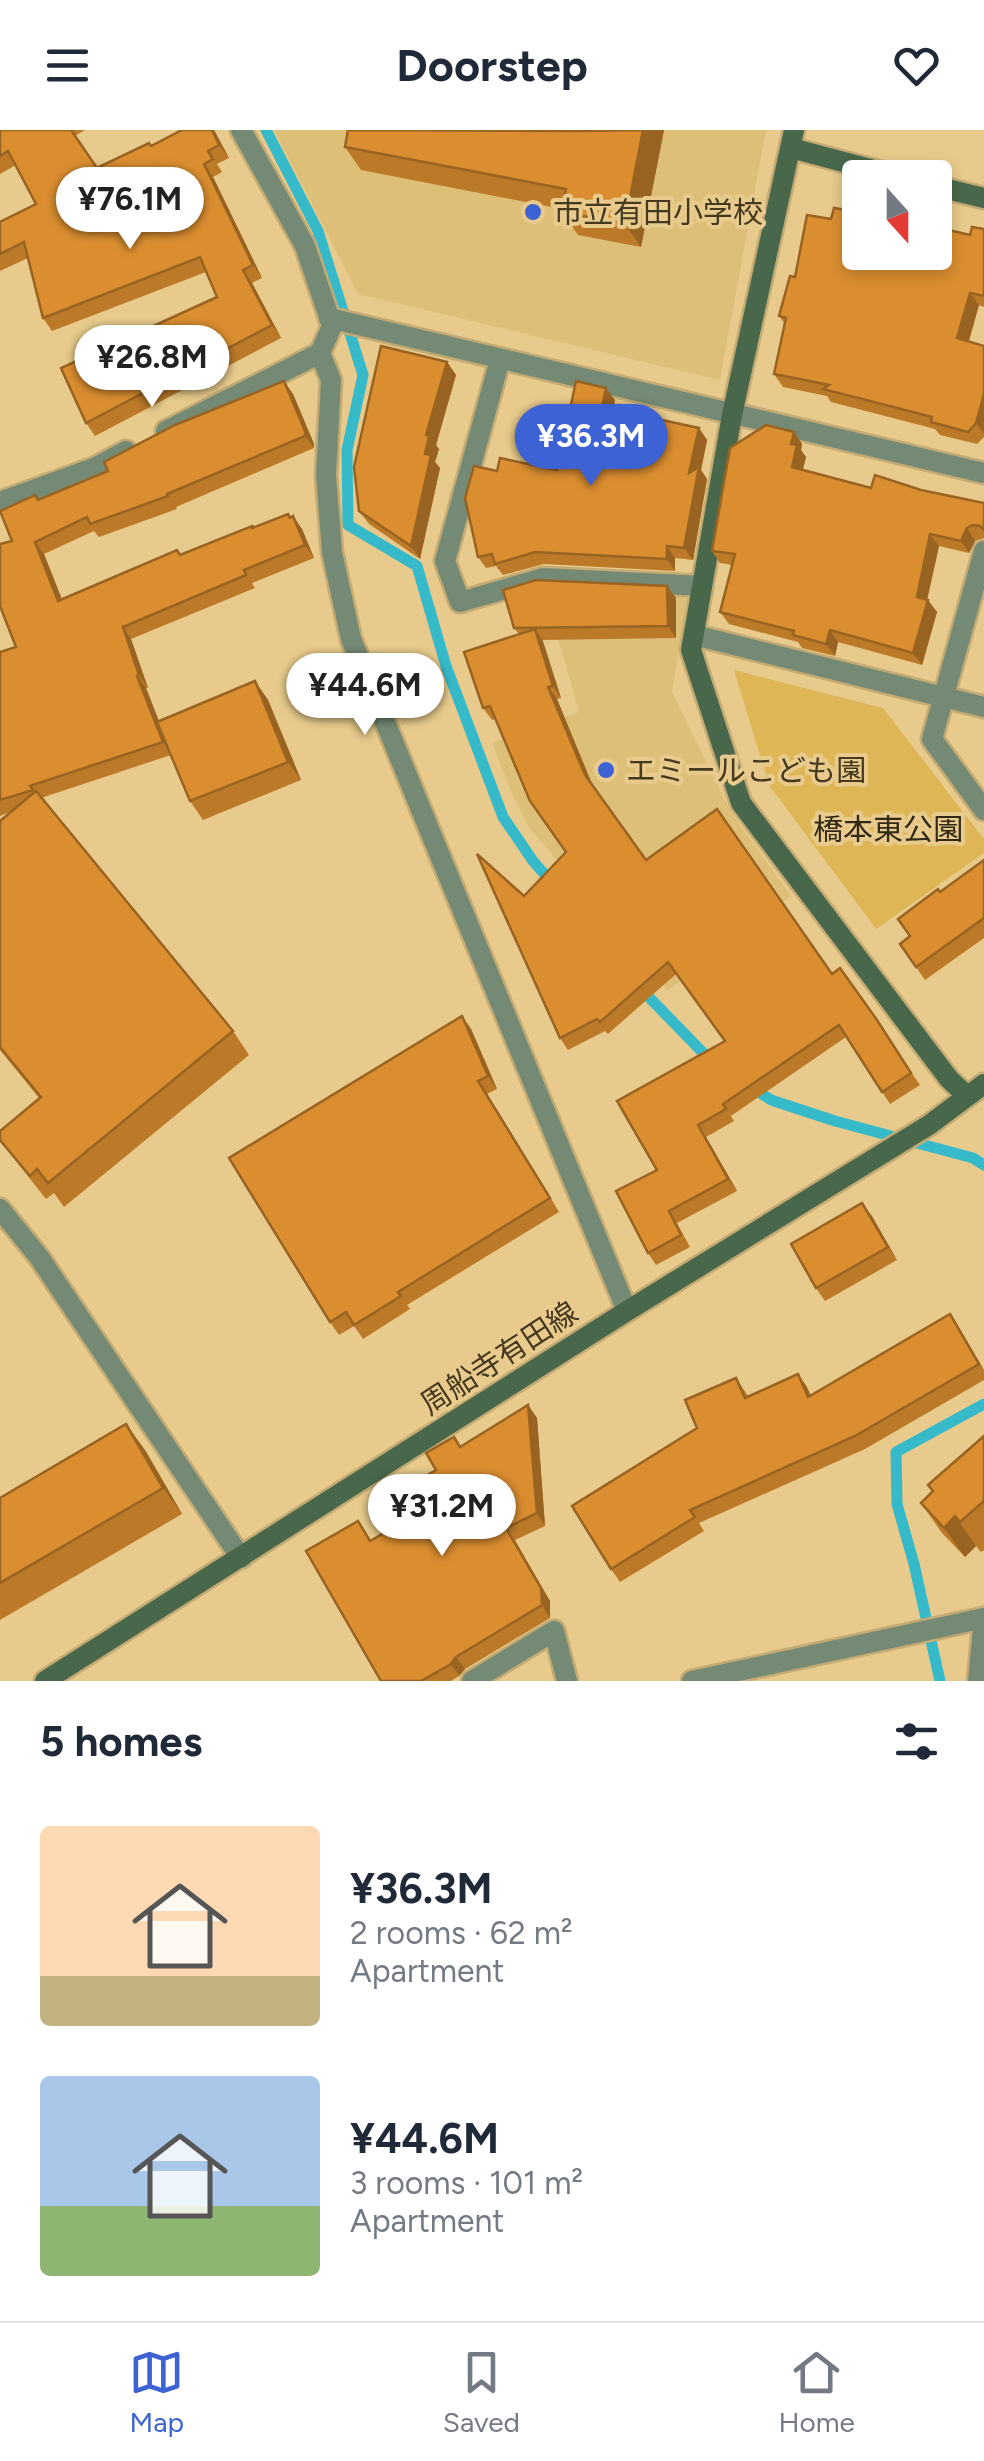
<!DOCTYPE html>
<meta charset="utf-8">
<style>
:root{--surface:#fff;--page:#f2f2f3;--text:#1f2937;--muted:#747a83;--line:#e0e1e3;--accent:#3c62d3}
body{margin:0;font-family:Figtree,"Noto Sans JP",sans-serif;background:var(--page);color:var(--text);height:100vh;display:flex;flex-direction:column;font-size:38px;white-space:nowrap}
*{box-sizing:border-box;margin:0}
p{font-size:32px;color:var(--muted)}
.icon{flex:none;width:55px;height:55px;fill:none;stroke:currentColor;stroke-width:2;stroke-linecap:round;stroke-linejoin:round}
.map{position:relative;height:1551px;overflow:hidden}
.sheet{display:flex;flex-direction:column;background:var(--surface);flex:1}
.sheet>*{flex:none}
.needle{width:65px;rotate:159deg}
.tools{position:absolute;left:842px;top:30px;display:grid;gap:20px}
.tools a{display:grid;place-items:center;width:110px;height:110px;border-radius:10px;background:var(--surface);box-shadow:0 5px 15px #0003;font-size:50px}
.price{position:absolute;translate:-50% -85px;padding:0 22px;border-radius:35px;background:#fff;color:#222;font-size:32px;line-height:65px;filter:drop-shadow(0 2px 5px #0008)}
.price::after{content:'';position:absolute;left:50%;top:60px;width:30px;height:22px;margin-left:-15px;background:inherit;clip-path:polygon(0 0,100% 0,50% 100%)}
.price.active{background:var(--accent);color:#fff}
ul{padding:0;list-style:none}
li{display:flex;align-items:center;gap:30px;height:250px;padding:0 40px}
li span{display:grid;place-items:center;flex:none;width:280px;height:200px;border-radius:10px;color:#555}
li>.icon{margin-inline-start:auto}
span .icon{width:120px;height:120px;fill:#fffc;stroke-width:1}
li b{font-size:42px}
h2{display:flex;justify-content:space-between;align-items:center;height:120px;padding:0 40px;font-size:42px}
header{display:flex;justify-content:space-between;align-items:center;height:130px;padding:0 40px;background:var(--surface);font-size:45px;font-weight:700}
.dock{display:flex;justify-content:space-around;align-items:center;height:140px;border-top:2px solid var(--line);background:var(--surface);font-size:28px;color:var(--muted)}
.dock a{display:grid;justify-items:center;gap:5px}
.dock .active{color:var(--accent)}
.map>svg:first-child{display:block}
</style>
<header><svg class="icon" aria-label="menu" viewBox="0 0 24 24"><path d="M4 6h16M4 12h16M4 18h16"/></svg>Doorstep<svg class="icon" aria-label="heart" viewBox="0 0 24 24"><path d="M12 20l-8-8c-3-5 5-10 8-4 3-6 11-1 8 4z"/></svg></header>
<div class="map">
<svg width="984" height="1551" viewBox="0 0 984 1551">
<rect width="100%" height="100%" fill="#e8cb8c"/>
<g fill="#debf78">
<path d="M 274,0 L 766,0 L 720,250 L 358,164 Z"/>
<path d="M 544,459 L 689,459 L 672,562 L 731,682 L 791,766 L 667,861 L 529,697 L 513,666 L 492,613 L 579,582 Z"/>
</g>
<path fill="#dfb656" d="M 734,540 L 883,578 L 984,709 L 984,723 L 876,799 L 769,655 Z"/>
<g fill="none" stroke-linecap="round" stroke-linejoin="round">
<g stroke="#36baca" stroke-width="11">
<path d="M 266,0 L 318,101 L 363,245 L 347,320 L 348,395 L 417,436 L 446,536 L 503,687 L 533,731 L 553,754"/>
<path d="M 639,857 L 713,933"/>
<path d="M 750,956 L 771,970 L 835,991 L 973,1028 L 984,1035"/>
<path d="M 940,1551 L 914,1434 L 897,1374 L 896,1322 L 984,1274"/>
</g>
<defs>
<g id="lane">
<path d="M 472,1551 L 554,1501 L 567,1551"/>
<path d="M 692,1551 L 984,1488"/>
<path d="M 978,1551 L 984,1488"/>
</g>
<g id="street">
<path d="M 241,0 L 305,116 L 332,196 L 320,223 L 331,250 L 326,345 L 332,422 L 351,509 L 627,1181"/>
<path d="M 329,188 L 984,343"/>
<path d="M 500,229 L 445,431 L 460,472 L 543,448 L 702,456"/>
<path d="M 166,301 L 320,223"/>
<path d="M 0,372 L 94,338 L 126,321"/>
<path d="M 984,421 L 932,609 L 984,680"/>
<path d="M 694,505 L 984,577"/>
<path d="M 0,1079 L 39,1127 L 241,1428"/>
</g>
<g id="secondary">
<path d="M 794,0 L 732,285 L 691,520 L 741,673 L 949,949 L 967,966"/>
<path d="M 791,18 L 904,48"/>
<path d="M 935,56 L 984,68"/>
<path d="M 45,1551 L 627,1181 L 929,995 L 984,954"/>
</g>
</defs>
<use href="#lane" stroke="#c4ab74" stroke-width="25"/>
<use href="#street" stroke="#c4ab74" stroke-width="25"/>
<use href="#secondary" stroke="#c4ab74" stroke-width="25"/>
<use href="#lane" stroke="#748a75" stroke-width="20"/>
<use href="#street" stroke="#748a75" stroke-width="20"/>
<use href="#secondary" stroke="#49684b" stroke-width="20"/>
</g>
<g fill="#bc7a29">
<path d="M 0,0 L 85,0 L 75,6 L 97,38 L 151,16 L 214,0 L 229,28 L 217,34 L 222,42 L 213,47 L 262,148 L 252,153 L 281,208 L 95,306 L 86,293 L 217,167 L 206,142 L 52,201 L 43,188 L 28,128 L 0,141 L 0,92 L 36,74 L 16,35 L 0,44 Z"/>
<path d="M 578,0 L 664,0 L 641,117 L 578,105 L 562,82 L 562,79 L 361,40 L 345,17 Z"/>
<path d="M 831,89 L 860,122 L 935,122 L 984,99 L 984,177 L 979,175 L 969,211 L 984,216 L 984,307 L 977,314 L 940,305 L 935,299 L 831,272 L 827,266 L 783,257 L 774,244 L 785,194 L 779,186 L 795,147 Z"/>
<path d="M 447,232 L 456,245 L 436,315 L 439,319 L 435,332 L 440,338 L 420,429 L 369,394 L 359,381 Z"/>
<path d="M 293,264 L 314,314 L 314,318 L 176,377 L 177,379 L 99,407 L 94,401 L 44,424 L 62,469 L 253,398 L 291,387 L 302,399 L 314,428 L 252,453 L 255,458 L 131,509 L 148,558 L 146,558 L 159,591 L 255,551 L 268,570 L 301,650 L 203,690 L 190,671 L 171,625 L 41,668 L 233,901 L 249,925 L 64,1077 L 54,1063 L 46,1069 L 0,1011 L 39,968 L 0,920 L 0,691 L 10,682 L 0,686 L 0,522 L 16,517 L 12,411 L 38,369 Z"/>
<path d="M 615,270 L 613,279 L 699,298 L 707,310 L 701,340 L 707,349 L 693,430 L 675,428 L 675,441 L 544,434 L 503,445 L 496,436 L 486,438 L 478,427 L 497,341 L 557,340 Z"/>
<path d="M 794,302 L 802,314 L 801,320 L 806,327 L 803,340 L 871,358 L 921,360 L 984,373 L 984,408 L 975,411 L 969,423 L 939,416 L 927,470 L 937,482 L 922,535 L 838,512 L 835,526 L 802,518 L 798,512 L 729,494 L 720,482 L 732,435 L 720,433 L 712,421 Z"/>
<path d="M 667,456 L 676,468 L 676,508 L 542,510 L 561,568 L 557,569 L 593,656 L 646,730 L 832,844 L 840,838 L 920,955 L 890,974 L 846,907 L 731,986 L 734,991 L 706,1007 L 737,1061 L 677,1093 L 690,1117 L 656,1135 L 648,1123 L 657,1040 L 725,911 L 676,844 L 608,904 L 605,901 L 568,920 L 560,908 L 524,766 L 566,722 L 496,589 L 492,590 L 483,578 L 519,504 L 514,498 Z"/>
<path d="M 984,730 L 984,808 L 925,850 L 900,814 L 910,806 L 940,762 Z"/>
<path d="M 462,886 L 471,899 L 497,959 L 487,964 L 559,1082 L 407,1175 L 410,1179 L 363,1209 L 354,1196 L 339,1205 L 330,1192 Z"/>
<path d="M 862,1073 L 897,1130 L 825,1171 L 816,1158 Z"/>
<path d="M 959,1198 L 984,1240 L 984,1250 L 865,1319 L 699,1393 L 704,1401 L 620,1452 L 611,1439 L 697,1298 L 736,1248 L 748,1266 L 798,1244 L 810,1265 Z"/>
<path d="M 528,1275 L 537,1288 L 545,1396 L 515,1410 L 550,1471 L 550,1488 L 465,1539 L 459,1546 L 451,1551 L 381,1551 L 371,1411 L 429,1377 L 436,1340 L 461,1316 Z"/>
<path d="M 984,1306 L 984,1420 L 981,1422 L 976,1416 L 965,1427 L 942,1403 L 921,1373 L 933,1362 L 928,1355 Z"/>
<path d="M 145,1320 L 182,1384 L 0,1490 L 0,1368 Z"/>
</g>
<g fill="#996322">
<path d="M 212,0 L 214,0 L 229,28 L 219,15 Z"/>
<path d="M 643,0 L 664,0 L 641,117 L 625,94 Z"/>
<path d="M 204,34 L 213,47 L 262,148 L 253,135 Z"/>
<path d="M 243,140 L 252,153 L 281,208 L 272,195 Z"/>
<path d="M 970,163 L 979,175 L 966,220 L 957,208 Z"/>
<path d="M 447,232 L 456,245 L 436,315 L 439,319 L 435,332 L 440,338 L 420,429 L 411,416 L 426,305 Z"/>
<path d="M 284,251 L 293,264 L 314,314 L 314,318 L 305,306 Z"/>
<path d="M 606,258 L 615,270 L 611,289 L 602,277 Z"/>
<path d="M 984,264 L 984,304 L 976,293 Z"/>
<path d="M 699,298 L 707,310 L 701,340 L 707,349 L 693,430 L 684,418 L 689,343 Z"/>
<path d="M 794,302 L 802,314 L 801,320 L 806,327 L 800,349 L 792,337 L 791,314 Z"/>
<path d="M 293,386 L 302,399 L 314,428 L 305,415 Z"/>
<path d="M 967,398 L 975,411 L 969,423 L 961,411 Z"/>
<path d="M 930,404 L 939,416 L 925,479 L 917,467 Z"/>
<path d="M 35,412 L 44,424 L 67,483 L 58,471 Z"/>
<path d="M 667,416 L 675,428 L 675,441 L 667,429 Z"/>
<path d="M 667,456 L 676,468 L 676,508 L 668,496 Z"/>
<path d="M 928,470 L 937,482 L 922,535 L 913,523 Z"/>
<path d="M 123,497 L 131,509 L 148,558 L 139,545 Z"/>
<path d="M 535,499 L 543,511 L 561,568 L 553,556 Z"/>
<path d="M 830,500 L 838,512 L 835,526 L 826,514 Z"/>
<path d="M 137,546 L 146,558 L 172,625 L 163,612 Z"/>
<path d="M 255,551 L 268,570 L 301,650 L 288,632 Z"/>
<path d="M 548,557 L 557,569 L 593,657 L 585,645 Z"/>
<path d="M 462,886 L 471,899 L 497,959 L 488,946 Z"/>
<path d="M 478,951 L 487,964 L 559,1082 L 550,1068 Z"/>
<path d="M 698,995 L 706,1007 L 737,1061 L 728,1049 Z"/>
<path d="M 862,1073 L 872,1086 L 897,1130 L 888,1117 Z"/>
<path d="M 950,1184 L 959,1198 L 984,1241 L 979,1234 Z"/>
<path d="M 798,1244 L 807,1257 L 817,1280 L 808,1267 Z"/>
<path d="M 528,1275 L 537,1288 L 545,1396 L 537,1383 Z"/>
<path d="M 126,1294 L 145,1320 L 182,1384 L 163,1358 Z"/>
<path d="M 955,1386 L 976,1416 L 965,1427 L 944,1398 Z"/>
<path d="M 506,1398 L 550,1471 L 550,1488 L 542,1475 Z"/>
<path d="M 456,1527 L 465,1539 L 459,1546 L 451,1534 Z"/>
</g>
<g fill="#db8e30" stroke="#996322" stroke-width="2.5">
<path d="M 0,0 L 71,0 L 97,38 L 149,13 L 151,16 L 182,0 L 212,0 L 219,15 L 208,21 L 213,29 L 204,34 L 253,135 L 243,140 L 272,195 L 86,293 L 61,238 L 217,167 L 200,127 L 43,188 L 24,112 L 0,124 L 0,92 L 36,74 L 8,21 L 0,26 Z"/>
<path d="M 348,0 L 577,1 L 643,0 L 625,94 L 562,82 L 566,59 L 345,17 Z"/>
<path d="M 834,78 L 860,82 L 860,122 L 935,122 L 940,98 L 970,105 L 972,97 L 984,99 L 984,166 L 970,163 L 957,208 L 984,216 L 984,264 L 976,293 L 968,302 L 931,292 L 932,287 L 823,259 L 829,255 L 774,244 L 786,188 L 779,186 L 790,146 L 795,147 L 807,85 L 831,89 Z"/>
<path d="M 381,216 L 447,232 L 426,305 L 429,306 L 425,324 L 431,325 L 411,416 L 359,381 L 354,337 Z"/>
<path d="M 284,251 L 305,301 L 305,306 L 167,364 L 168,366 L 90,394 L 87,387 L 35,412 L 58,471 L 177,420 L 180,425 L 252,396 L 252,398 L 288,384 L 290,388 L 293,386 L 305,415 L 244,440 L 246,445 L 123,497 L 139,545 L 137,546 L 163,612 L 30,656 L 33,660 L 0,670 L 0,522 L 16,517 L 0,476 L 0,414 L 12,411 L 0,381 L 35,365 L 38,370 L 108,341 L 104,332 L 175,295 Z"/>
<path d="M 576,251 L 606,258 L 602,277 L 699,298 L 689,343 L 699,337 L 684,418 L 667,416 L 667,429 L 535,422 L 495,434 L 492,424 L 478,427 L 465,368 L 474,336 L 497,341 L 500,328 L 557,340 Z"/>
<path d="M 766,295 L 794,302 L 791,314 L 797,315 L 792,337 L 871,358 L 875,345 L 921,360 L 984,373 L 984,400 L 980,396 L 973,395 L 967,398 L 961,411 L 930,404 L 917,467 L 928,470 L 913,523 L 830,500 L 826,514 L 793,505 L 794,501 L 720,482 L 735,424 L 712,421 L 730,318 Z"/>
<path d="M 536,450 L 667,456 L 668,496 L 514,498 L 503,460 Z"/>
<path d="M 535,499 L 553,556 L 548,557 L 585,645 L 646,730 L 717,679 L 832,844 L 840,838 L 877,890 L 911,943 L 882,962 L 839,895 L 723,974 L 726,979 L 698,995 L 728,1049 L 669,1081 L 681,1105 L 648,1123 L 616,1061 L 657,1040 L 617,971 L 725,911 L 668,832 L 600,892 L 597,889 L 560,908 L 477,724 L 524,766 L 566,722 L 530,671 L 490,576 L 483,578 L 464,522 Z"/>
<path d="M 255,551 L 288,632 L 190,671 L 157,592 Z"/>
<path d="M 36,661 L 233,901 L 48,1053 L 37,1039 L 30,1046 L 0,1010 L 0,1001 L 41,967 L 0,917 L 0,691 Z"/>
<path d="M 984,730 L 984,788 L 916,837 L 900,814 L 910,806 L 898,789 L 938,759 L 940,762 Z"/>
<path d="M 462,886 L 488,946 L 478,951 L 550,1068 L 398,1162 L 401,1166 L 354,1195 L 346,1182 L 330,1192 L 229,1028 Z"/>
<path d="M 862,1073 L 888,1117 L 816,1158 L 791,1114 Z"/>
<path d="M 950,1184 L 979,1234 L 855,1306 L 690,1380 L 695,1387 L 611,1439 L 572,1376 L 697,1298 L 685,1270 L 736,1248 L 745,1268 L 798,1244 L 808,1267 Z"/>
<path d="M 528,1275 L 537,1383 L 506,1398 L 541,1458 L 542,1475 L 456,1527 L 451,1534 L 421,1551 L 381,1551 L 306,1421 L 358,1391 L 370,1411 L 429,1377 L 415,1352 L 436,1340 L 426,1323 L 454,1307 L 460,1317 Z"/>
<path d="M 126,1294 L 163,1358 L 0,1453 L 0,1368 Z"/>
<path d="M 984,1306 L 984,1371 L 960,1392 L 955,1386 L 944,1398 L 921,1373 L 933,1361 L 928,1355 Z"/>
</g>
<g fill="#3c62d3" stroke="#e8cb8c" stroke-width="4">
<circle cx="533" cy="82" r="10"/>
<circle cx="606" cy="640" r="10"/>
</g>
<g text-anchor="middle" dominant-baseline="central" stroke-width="8" stroke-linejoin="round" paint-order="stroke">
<g font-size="30" fill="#453a20" stroke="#e8cb8c" text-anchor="start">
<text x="553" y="82">市立有田小学校</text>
<text x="626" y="640">エミールこども園</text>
</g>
<g font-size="30" fill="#312916" stroke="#e8cb8c">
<text x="888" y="699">橋本東公園</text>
</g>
<g font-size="30" fill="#453a20" stroke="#e8cb8c">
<text transform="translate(499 1228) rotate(-33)">周船寺有田線</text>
</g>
</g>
</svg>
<div class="tools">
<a><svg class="needle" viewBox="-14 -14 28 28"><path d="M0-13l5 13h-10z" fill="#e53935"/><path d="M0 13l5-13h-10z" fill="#747a83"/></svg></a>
</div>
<b class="price" style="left:130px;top:122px">¥76.1M</b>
<b class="price" style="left:152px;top:280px">¥26.8M</b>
<b class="price active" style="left:591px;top:359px">¥36.3M</b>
<b class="price" style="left:365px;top:608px">¥44.6M</b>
<b class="price" style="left:442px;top:1429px">¥31.2M</b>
</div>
<section class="sheet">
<h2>5 homes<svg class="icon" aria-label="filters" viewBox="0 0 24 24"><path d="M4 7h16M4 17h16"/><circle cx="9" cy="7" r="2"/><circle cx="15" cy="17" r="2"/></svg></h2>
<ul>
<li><span style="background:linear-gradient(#ffd9b3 75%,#c2b280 0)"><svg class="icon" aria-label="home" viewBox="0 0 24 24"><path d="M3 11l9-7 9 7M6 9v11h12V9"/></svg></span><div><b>¥36.3M</b><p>2 rooms · 62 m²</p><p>Apartment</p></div></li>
<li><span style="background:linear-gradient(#a9c7e8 65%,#8fb573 0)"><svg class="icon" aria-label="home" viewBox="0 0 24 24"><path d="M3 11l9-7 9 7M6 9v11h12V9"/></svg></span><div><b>¥44.6M</b><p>3 rooms · 101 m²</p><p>Apartment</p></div></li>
</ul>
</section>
<nav class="dock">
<a class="active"><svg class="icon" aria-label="map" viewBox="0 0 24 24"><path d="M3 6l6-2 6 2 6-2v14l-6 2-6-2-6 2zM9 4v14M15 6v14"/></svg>Map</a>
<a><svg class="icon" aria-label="saved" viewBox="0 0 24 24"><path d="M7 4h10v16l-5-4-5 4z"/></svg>Saved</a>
<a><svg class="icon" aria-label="home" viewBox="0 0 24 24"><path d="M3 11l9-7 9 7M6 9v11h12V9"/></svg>Home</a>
</nav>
